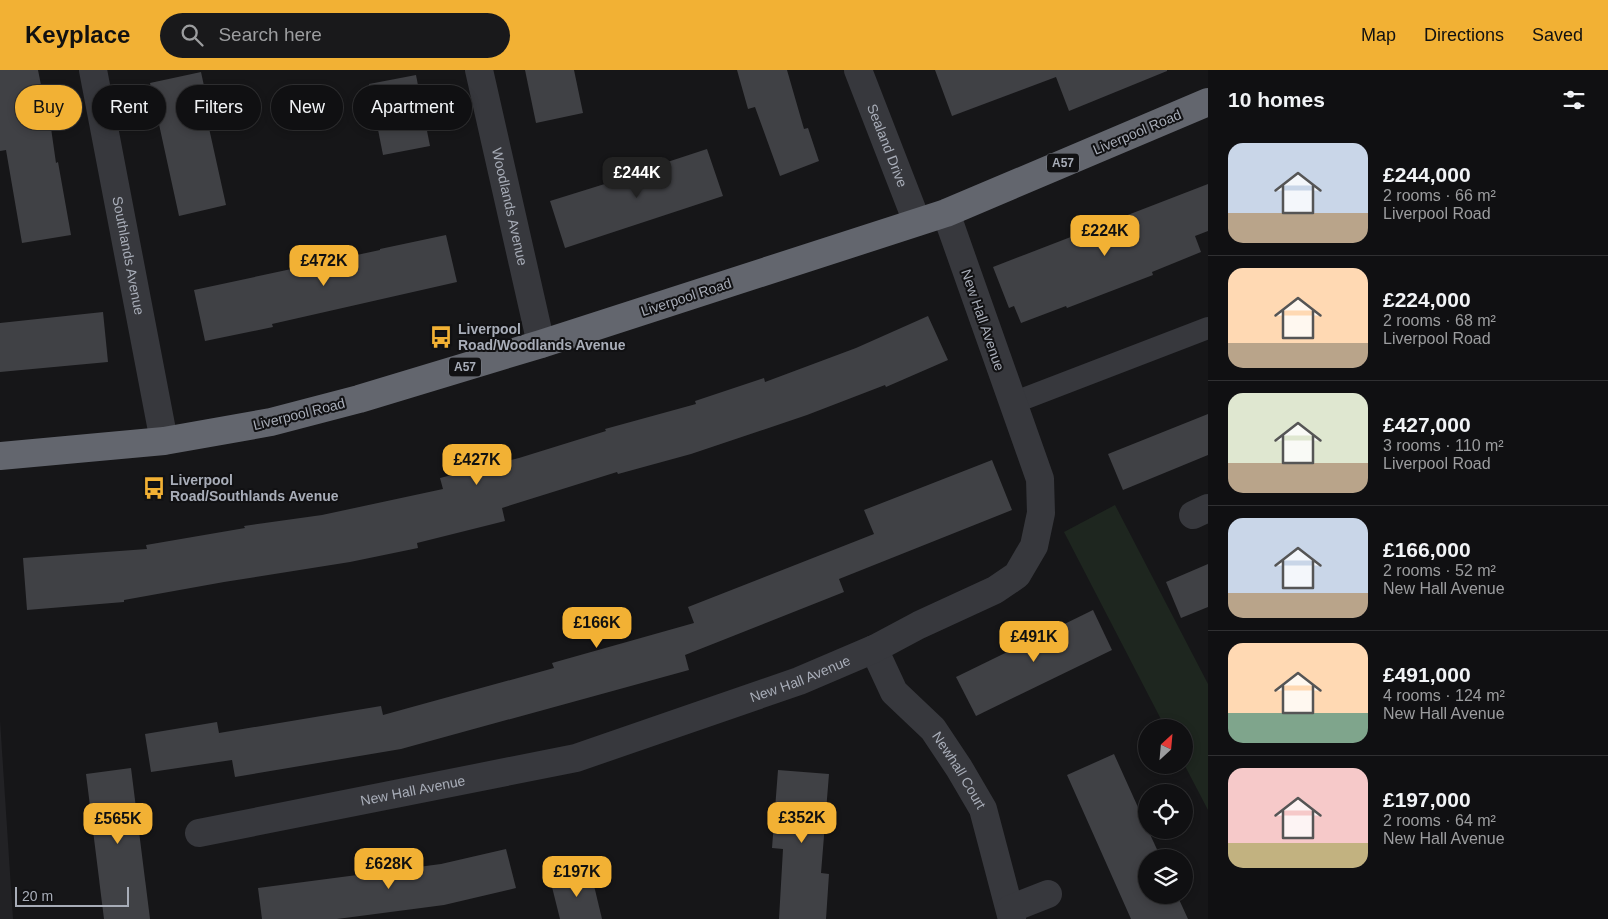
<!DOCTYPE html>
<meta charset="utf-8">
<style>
:root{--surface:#101012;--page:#19191b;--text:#f1f3f6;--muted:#9c9d9f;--line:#303032;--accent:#f2b134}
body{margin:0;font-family:Helvetica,sans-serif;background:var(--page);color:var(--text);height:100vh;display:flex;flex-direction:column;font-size:19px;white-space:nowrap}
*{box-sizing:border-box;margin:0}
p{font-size:16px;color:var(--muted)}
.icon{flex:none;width:28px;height:28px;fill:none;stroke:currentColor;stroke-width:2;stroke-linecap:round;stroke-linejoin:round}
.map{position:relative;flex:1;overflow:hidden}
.sheet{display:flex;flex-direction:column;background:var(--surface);width:400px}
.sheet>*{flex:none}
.guide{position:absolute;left:15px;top:15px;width:475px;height:45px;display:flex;gap:10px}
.needle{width:32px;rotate:26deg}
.fabs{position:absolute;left:1138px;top:649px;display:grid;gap:10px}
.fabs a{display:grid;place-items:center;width:55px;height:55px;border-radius:50%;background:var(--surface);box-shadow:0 2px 8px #0003,0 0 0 1px var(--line);font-size:25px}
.scale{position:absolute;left:15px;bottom:12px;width:114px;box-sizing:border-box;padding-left:5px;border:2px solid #a8adb8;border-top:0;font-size:14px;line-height:18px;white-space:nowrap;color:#a8adb8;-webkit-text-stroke:4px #111113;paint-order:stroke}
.price{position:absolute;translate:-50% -42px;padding:0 11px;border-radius:10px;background:var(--accent);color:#111;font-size:16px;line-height:32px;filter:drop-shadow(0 1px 2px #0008)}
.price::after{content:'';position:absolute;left:50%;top:30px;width:15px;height:11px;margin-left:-8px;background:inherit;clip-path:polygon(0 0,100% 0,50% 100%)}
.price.active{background:#222;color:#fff}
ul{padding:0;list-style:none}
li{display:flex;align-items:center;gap:15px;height:125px;padding:0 20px}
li+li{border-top:1px solid var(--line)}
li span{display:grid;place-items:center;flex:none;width:140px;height:100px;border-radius:15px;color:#555}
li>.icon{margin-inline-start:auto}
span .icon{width:60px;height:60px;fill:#fffc;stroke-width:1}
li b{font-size:21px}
h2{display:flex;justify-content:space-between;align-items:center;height:60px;padding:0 20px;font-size:21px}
.chip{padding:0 18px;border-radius:22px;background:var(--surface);box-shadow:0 2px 8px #0003,0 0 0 1px var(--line);font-size:18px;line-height:45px}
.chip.active{background:var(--accent);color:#111}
header{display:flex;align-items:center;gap:30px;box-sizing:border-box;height:70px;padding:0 25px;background:var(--accent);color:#111}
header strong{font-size:24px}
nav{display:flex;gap:28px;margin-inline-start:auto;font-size:18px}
.search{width:350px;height:45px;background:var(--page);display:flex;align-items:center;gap:12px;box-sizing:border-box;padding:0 18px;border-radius:28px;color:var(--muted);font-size:19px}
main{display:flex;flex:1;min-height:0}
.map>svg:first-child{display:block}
</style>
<header>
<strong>Keyplace</strong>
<div class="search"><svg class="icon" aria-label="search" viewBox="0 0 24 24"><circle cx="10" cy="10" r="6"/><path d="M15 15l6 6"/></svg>Search here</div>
<nav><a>Map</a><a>Directions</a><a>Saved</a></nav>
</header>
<main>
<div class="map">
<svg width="1208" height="849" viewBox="0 0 1208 849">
<rect width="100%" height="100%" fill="#161618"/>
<path fill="#222225" d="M 0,650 L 13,849 L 0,849 Z"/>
<path fill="#1e261f" d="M 1115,435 L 1208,614 L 1208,740 L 1184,694 L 1184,658 L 1165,657 L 1064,462 Z"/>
<g fill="#404145">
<path d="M 0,0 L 38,0 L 44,30 L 47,30 L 56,93 L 58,92 L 71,165 L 22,173 L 6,80 L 0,81 Z"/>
<path d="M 525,0 L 574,0 L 583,43 L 536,53 Z"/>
<path d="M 737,0 L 787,0 L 804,59 L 808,58 L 819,91 L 780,106 L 755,37 L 748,39 Z"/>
<path d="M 935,0 L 1167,0 L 1167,1 L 1069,41 L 1056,7 L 952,46 Z"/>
<path d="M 201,2 L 209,39 L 205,40 L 226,135 L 179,146 L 150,13 Z"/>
<path d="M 416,5 L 430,76 L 383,85 L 369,14 Z"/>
<path d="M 707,79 L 723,126 L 565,178 L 550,131 L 640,103 L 640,101 Z"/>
<path d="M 1208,114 L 1208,161 L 1195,166 L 1201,182 L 1152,202 L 1153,205 L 1067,238 L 1066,236 L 1021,253 L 1014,236 L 1009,238 L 993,197 Z"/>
<path d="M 446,165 L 457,212 L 272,254 L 273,257 L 205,271 L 194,220 L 380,180 L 380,179 Z"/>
<path d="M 103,242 L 108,292 L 0,302 L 0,253 Z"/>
<path d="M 928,246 L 948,290 L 886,317 L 885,315 L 807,345 L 691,384 L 618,404 L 617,402 L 502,438 L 505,451 L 417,473 L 418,478 L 350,492 L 224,512 L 124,530 L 124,532 L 27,540 L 23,488 L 147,479 L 146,475 L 245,458 L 244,456 L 322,445 L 443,419 L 440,408 L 519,388 L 606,361 L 605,359 L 696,334 L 695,331 L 764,308 L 765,312 L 856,278 Z"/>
<path d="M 1208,344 L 1208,385 L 1123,420 L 1108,384 Z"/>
<path d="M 992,390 L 1012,440 L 839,509 L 844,522 L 685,585 L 689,600 L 401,679 L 235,707 L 232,690 L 151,702 L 145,664 L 217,652 L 219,663 L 381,636 L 383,645 L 554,598 L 552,593 L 694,553 L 688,537 L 874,464 L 864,440 Z"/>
<path d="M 1208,494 L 1208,537 L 1181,548 L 1166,512 Z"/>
<path d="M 1093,540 L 1112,580 L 976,646 L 956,607 Z"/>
<path d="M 1114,684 L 1146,755 L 1146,760 L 1148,760 L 1161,788 L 1146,788 L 1146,825 L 1177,825 L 1188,849 L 1131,849 L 1067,705 Z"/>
<path d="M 131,698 L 150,849 L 104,849 L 86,704 Z"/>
<path d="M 778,700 L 829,704 L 821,803 L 829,804 L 826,849 L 779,849 L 783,779 L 772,778 Z"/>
<path d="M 506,779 L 516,818 L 444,835 L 337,849 L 262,849 L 258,818 L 441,794 Z"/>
<path d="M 591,803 L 602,849 L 560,849 L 551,813 Z"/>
</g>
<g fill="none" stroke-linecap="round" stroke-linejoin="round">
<path stroke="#37383d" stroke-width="22" d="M 1013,333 L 1208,258"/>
<g stroke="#37383d" stroke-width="28">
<path id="s1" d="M 93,0 L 164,371"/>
<path id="s2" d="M 479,0 L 541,274"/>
<path id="s3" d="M 858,0 L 917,152"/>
<path d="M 1193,445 L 1208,438"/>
<path id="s4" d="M 874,579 L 894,622 L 933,659 L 959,698 L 983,739 L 1012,849"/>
<path id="s5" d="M 199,763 L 576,688 L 799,611 L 874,579 L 919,555 L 995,520 L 1017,505 L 1034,476 L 1041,443 L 1040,409 L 946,143"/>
<path d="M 1010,839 L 1048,824"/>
</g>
<path stroke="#63666e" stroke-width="28" d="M 0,386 L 164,371 L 271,352 L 359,329 L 541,274 L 946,143 L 1208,32"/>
</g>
<defs>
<symbol id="bus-bare" viewBox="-9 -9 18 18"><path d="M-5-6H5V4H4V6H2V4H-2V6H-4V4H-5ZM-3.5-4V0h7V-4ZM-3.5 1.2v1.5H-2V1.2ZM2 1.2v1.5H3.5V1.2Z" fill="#f2b134" stroke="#111113" stroke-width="2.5" paint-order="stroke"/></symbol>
</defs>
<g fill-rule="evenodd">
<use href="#bus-bare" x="425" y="251" width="32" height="32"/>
<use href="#bus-bare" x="138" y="402" width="32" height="32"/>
</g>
<g text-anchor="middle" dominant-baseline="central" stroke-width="4" stroke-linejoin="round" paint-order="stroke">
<g fill="#111113" stroke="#7b7e86" stroke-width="1">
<rect x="1047" y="83.5" width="32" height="19" rx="4"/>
<rect x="449" y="287.5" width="32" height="19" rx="4"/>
</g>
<g font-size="12" font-weight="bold" fill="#a8adb8">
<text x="1063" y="93">A57</text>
<text x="465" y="297">A57</text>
</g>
<g font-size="14" fill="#a8adb8" stroke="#111113">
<text transform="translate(1137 62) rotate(-23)">Liverpool Road</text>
<text stroke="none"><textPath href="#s3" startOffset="81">Sealand Drive</textPath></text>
<text stroke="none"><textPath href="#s2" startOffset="140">Woodlands Avenue</textPath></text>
<text stroke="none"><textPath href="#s1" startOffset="189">Southlands Avenue</textPath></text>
<text transform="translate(686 227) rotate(-18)">Liverpool Road</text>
<text transform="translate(983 250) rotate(71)">New Hall Avenue</text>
<text transform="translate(299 344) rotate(-14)">Liverpool Road</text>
<text stroke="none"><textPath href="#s5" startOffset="622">New Hall Avenue</textPath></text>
<text stroke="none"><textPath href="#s4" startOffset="150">Newhall Court</textPath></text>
<text stroke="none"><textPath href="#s5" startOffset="218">New Hall Avenue</textPath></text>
</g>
<g font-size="14" font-weight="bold" fill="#a8adb8" stroke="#111113" text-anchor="start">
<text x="458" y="259">Liverpool<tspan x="458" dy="16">Road/Woodlands Avenue</tspan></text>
<text x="170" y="410">Liverpool<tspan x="170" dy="16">Road/Southlands Avenue</tspan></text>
</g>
</g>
</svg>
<div class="fabs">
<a><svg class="needle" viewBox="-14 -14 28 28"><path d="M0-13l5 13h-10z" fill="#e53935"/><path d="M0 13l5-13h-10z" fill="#9c9d9f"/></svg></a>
<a><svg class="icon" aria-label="locate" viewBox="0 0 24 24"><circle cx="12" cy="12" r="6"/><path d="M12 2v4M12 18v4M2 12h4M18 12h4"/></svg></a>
<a><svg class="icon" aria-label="layers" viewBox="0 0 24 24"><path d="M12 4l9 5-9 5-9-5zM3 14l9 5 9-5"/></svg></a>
</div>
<div class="scale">20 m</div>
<b class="price active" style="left:637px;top:129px">£244K</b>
<b class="price" style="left:1105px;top:187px">£224K</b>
<b class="price" style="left:324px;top:217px">£472K</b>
<b class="price" style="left:477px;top:416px">£427K</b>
<b class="price" style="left:597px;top:579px">£166K</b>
<b class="price" style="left:1034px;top:593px">£491K</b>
<b class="price" style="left:802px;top:774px">£352K</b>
<b class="price" style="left:118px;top:775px">£565K</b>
<b class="price" style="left:389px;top:820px">£628K</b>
<b class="price" style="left:577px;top:828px">£197K</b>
<div class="guide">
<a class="chip active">Buy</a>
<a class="chip">Rent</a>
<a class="chip">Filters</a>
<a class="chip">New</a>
<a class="chip">Apartment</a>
</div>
</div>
<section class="sheet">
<h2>10 homes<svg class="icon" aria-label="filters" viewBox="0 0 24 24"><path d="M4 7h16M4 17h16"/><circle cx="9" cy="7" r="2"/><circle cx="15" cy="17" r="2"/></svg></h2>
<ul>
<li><span style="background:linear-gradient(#c9d6e8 70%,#b9a48a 0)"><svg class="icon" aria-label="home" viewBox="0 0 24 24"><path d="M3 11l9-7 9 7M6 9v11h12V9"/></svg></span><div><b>£244,000</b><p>2 rooms · 66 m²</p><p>Liverpool Road</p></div></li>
<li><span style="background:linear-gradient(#ffd9b3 75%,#b9a48a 0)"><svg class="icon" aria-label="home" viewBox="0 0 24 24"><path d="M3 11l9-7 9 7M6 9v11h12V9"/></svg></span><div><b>£224,000</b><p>2 rooms · 68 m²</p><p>Liverpool Road</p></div></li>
<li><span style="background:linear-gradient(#dfe7d0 70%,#b9a48a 0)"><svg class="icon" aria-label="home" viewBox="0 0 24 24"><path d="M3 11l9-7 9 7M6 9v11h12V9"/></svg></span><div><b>£427,000</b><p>3 rooms · 110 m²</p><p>Liverpool Road</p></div></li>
<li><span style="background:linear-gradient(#c9d6e8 75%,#b9a48a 0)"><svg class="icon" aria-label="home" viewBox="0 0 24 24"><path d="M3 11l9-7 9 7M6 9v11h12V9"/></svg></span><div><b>£166,000</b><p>2 rooms · 52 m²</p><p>New Hall Avenue</p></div></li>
<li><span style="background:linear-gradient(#ffd9b3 70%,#7fa58c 0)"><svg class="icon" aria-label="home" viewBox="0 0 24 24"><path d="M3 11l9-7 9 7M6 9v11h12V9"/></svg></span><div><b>£491,000</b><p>4 rooms · 124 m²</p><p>New Hall Avenue</p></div></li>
<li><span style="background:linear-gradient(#f6c9c9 75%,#c2b280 0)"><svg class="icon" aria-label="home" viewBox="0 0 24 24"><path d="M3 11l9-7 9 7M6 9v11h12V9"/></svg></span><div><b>£197,000</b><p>2 rooms · 64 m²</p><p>New Hall Avenue</p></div></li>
</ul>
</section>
</main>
